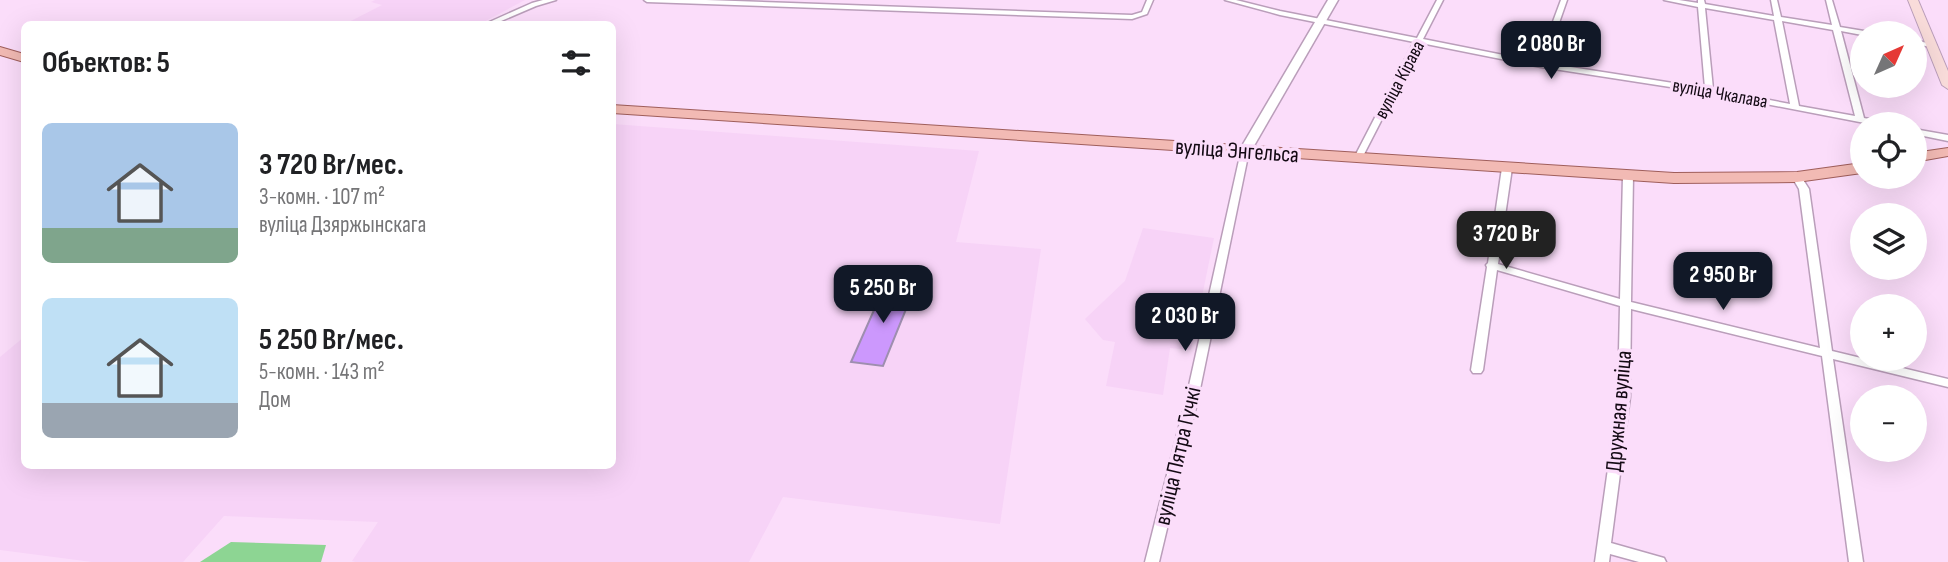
<!DOCTYPE html>
<html lang="ru">
<meta charset="utf-8">
<style>
:root{--surface:#fff;--page:#f2f2f2;--text:#202124;--muted:#757577;--accent:#111827}
body{margin:0;font-family:"Sofia Sans Condensed",sans-serif;background:var(--page);color:var(--text);height:100vh;display:flex;flex-direction:column;font-size:26px;white-space:nowrap}
*{box-sizing:border-box;margin:0}
p{font-size:23px;color:var(--muted)}
.icon{flex:none;width:38px;height:38px;fill:none;stroke:currentColor;stroke-width:2;stroke-linecap:round;stroke-linejoin:round}
.map{position:relative;flex:1;overflow:hidden}
.sheet{position:absolute;left:21px;top:21px;width:595px;height:448px;display:flex;flex-direction:column;background:var(--surface);border-radius:10px;box-shadow:0 7px 28px #0002}
.sheet>*{flex:none}
.needle{width:46px;rotate:45deg}
.tools{position:absolute;left:1850px;top:21px;display:grid;gap:14px}
.tools a{display:grid;place-items:center;width:77px;height:77px;border-radius:50%;background:var(--surface);box-shadow:0 7px 28px #0002;font-size:35px}
.price{position:absolute;translate:-50% -60px;padding:0 16px;border-radius:14px;background:var(--accent);color:#fff;font-size:23px;line-height:46px;filter:drop-shadow(0 2px 4px #0008)}
.price::after{content:'';position:absolute;left:50%;top:42px;width:21px;height:16px;margin-left:-10px;background:inherit;clip-path:polygon(0 0,100% 0,50% 100%)}
.price.selected{background:#222;color:#fff}
ul{padding:0;list-style:none}
li{display:flex;align-items:center;gap:21px;height:175px;padding:0 21px}
li span{display:grid;place-items:center;flex:none;width:196px;height:140px;border-radius:10px;color:#555}
li>.icon{margin-inline-start:auto}
span .icon{width:84px;height:84px;fill:#fffc;stroke-width:1}
li b{font-size:30px}
h2{display:flex;justify-content:space-between;align-items:center;height:84px;padding:0 21px;font-size:30px}
.map>svg:first-child{display:block}
</style>
<div class="map">
<svg width="1948" height="562" viewBox="0 0 1948 562">
<rect width="100%" height="100%" fill="#fbddfa"/>
<g fill="#f7d3f7">
<path d="M 375,0 L 525,0 L 480,24 L 345,24 L 382,5 L 371,2 Z"/>
<path d="M 613,124 L 979,151 L 956,242 L 1041,249 L 1000,524 L 783,497 L 749,562 L 355,562 L 352,561 L 378,522 L 224,516 L 183,562 L 92,562 L 0,550 L 0,357 L 24,337 L 24,466 L 612,466 Z"/>
<path d="M 1143,228 L 1214,238 L 1191,350 L 1170,348 L 1163,395 L 1106,386 L 1115,342 L 1103,340 L 1085,319 L 1125,281 Z"/>
</g>
<path fill="#8dd593" d="M 231,542 L 326,545 L 321,562 L 200,562 Z"/>
<path fill="#cc98fd" stroke="#9e8eaf" stroke-width="2" d="M 886,283 L 915,287 L 883,366 L 851,362 Z"/>
<g fill="none" stroke-linecap="round" stroke-linejoin="round">
<defs>
<g id="minor">
<path d="M 543,0 L 556,0 L 536,6 L 494,24 L 485,24 L 532,3 Z"/>
<path d="M 644,0 L 706,0 L 1132,15 L 1142,12 L 1147,0 L 1153,0 L 1147,14 L 1132,19 L 647,2 Z"/>
<path d="M 1225,0 L 1236,0 L 1280,11 L 1417,38 L 1437,0 L 1443,0 L 1423,39 L 1538,62 L 1561,0 L 1567,0 L 1545,63 L 1705,88 L 1698,7 L 1664,0 L 1679,0 L 1698,3 L 1698,0 L 1704,0 L 1705,4 L 1774,16 L 1771,0 L 1777,0 L 1781,17 L 1832,25 L 1826,0 L 1832,0 L 1840,27 L 1864,31 L 1868,33 L 1862,33 L 1862,35 L 1841,31 L 1864,118 L 1885,122 L 1886,124 L 1870,124 L 1709,93 L 1541,67 L 1421,43 L 1362,158 L 1358,161 L 1354,158 L 1414,42 L 1280,15 ZM 1705,8 L 1774,20 L 1790,104 L 1713,89 ZM 1782,21 L 1833,30 L 1855,116 L 1799,106 Z"/>
<path d="M 1914,40 L 1936,45 L 1932,47 L 1914,44 Z"/>
<path d="M 1914,129 L 1948,135 L 1948,141 L 1914,134 Z"/>
<path d="M 1245,148 L 1249,151 L 1198,399 L 1159,562 L 1145,562 L 1186,399 L 1241,151 Z"/>
<path d="M 1507,165 L 1512,168 L 1498,264 L 1620,299 L 1623,176 L 1628,173 L 1631,174 L 1633,176 L 1631,302 L 1820,348 L 1799,189 L 1792,177 L 1794,175 L 1800,175 L 1809,189 L 1832,351 L 1948,379 L 1948,387 L 1833,359 L 1863,562 L 1849,562 L 1822,356 L 1631,309 L 1630,397 L 1611,543 L 1664,558 L 1666,562 L 1639,562 L 1610,554 L 1609,562 L 1595,562 L 1618,397 L 1620,306 L 1497,270 L 1483,370 L 1481,373 L 1473,373 L 1471,370 L 1487,267 L 1486,265 L 1488,263 L 1502,168 Z"/>
</g>
<path id="tertiary" d="M 1328,0 L 1338,0 L 1251,151 L 1245,155 L 1241,153 L 1239,151 Z"/>
<path id="secondary" d="M 1908,0 L 1918,0 L 1948,71 L 1948,89 L 1942,85 Z"/>
<g id="primary">
<path d="M 0,47 L 24,54 L 24,62 L 0,55 Z"/>
<path d="M 612,105 L 1674,173 L 1797,172 L 1862,163 L 1862,173 L 1797,182 L 1674,183 L 612,113 Z"/>
<path d="M 1948,148 L 1948,156 L 1914,162 L 1914,153 Z"/>
</g>
</defs>
<use href="#minor" stroke="#ba9eba" stroke-width="3"/>
<use href="#tertiary" stroke="#ba9eba" stroke-width="3"/>
<use href="#secondary" stroke="#ba9eba" stroke-width="2"/>
<use href="#primary" stroke="#9f5e5b" stroke-width="2"/>
<use href="#minor" fill="#fff" fill-rule="evenodd"/>
<use href="#tertiary" fill="#fff" fill-rule="evenodd"/>
<use href="#secondary" fill="#f9dcda" fill-rule="evenodd"/>
<use href="#primary" fill="#f2bab4" fill-rule="evenodd"/>
</g>
<g text-anchor="middle" dominant-baseline="central" stroke-width="7" stroke-linejoin="round" paint-order="stroke">
<g font-size="19" fill="#130913" stroke="#fbddfa">
<text transform="translate(1400 80) rotate(-62)">вуліца Кірава</text>
<text transform="translate(1720 94) rotate(10)">вуліца Чкалава</text>
</g>
<g font-size="23" fill="#130913" stroke="#fbddfa">
<text transform="translate(1237 151) rotate(4)">вуліца Энгельса</text>
<text transform="translate(1619 411) rotate(-85)">Дружная вуліца</text>
<text transform="translate(1178 456) rotate(-77)">вуліца Пятра Гучкі</text>
</g>
</g>
</svg>
<div class="tools">
<a><svg class="needle" viewBox="-14 -14 28 28"><path d="M0-13l5 13h-10z" fill="#e53935"/><path d="M0 13l5-13h-10z" fill="#757577"/></svg></a>
<a><svg class="icon" aria-label="locate" viewBox="0 0 24 24"><circle cx="12" cy="12" r="6"/><path d="M12 2v4M12 18v4M2 12h4M18 12h4"/></svg></a>
<a><svg class="icon" aria-label="layers" viewBox="0 0 24 24"><path d="M12 4l9 5-9 5-9-5zM3 14l9 5 9-5"/></svg></a>
<a>+</a>
<a>−</a>
</div>
<b class="price" style="left:1551px;top:81px">2 080 Br</b>
<b class="price selected" style="left:1506px;top:271px">3 720 Br</b>
<b class="price" style="left:1723px;top:312px">2 950 Br</b>
<b class="price" style="left:883px;top:325px">5 250 Br</b>
<b class="price" style="left:1185px;top:353px">2 030 Br</b>
<section class="sheet">
<h2>Объектов: 5<svg class="icon" aria-label="filters" viewBox="0 0 24 24"><path d="M4 7h16M4 17h16"/><circle cx="9" cy="7" r="2"/><circle cx="15" cy="17" r="2"/></svg></h2>
<ul>
<li><span style="background:linear-gradient(#a9c7e8 75%,#7fa58c 0)"><svg class="icon" aria-label="home" viewBox="0 0 24 24"><path d="M3 11l9-7 9 7M6 9v11h12V9"/></svg></span><div><b>3 720 Br/мес.</b><p>3-комн. · 107 m²</p><p>вуліца Дзяржынскага</p></div></li>
<li><span style="background:linear-gradient(#bfe0f5 75%,#9aa5b1 0)"><svg class="icon" aria-label="home" viewBox="0 0 24 24"><path d="M3 11l9-7 9 7M6 9v11h12V9"/></svg></span><div><b>5 250 Br/мес.</b><p>5-комн. · 143 m²</p><p>Дом</p></div></li>
</ul>
</section>
</div>
